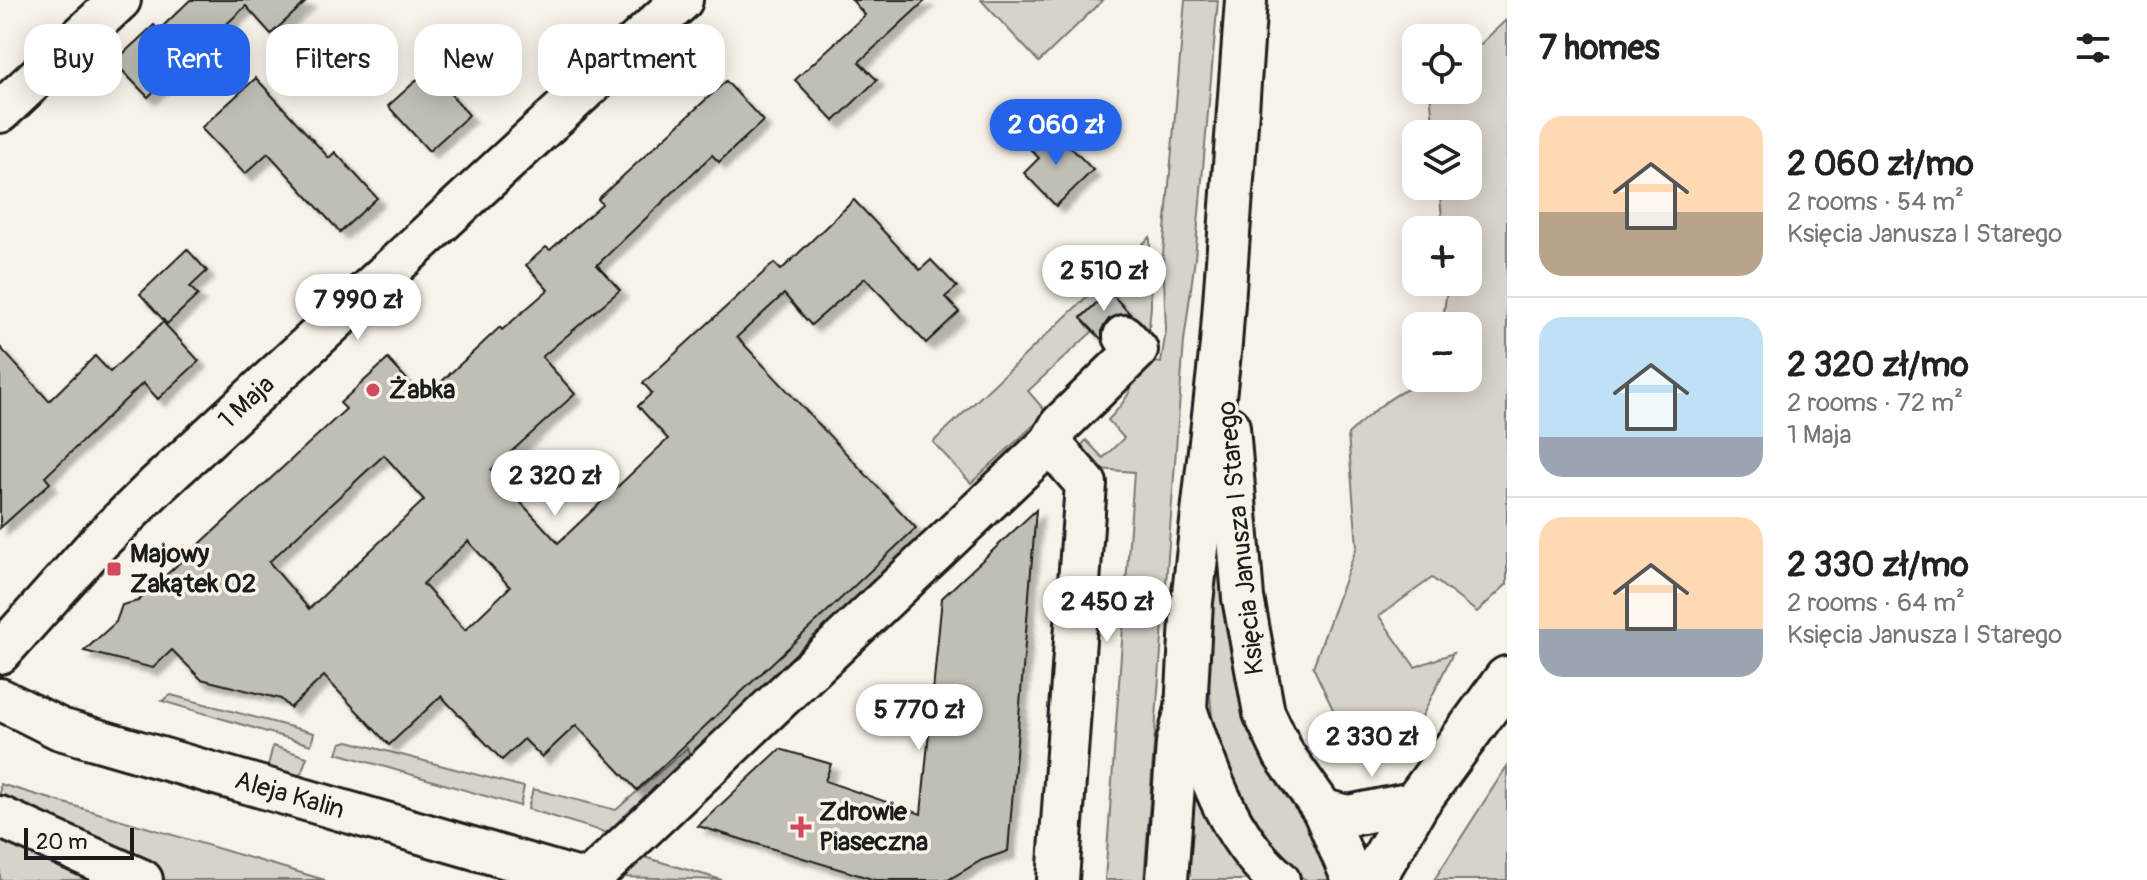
<!DOCTYPE html>
<meta charset="utf-8">
<style>
:root{--surface:#fff;--page:#f6f6f6;--text:#222;--muted:#767676;--line:#e0e0e0;--accent:#2563eb}
body{margin:0;font-family:Pangolin,sans-serif;background:var(--page);color:var(--text);height:100vh;display:flex;flex-direction:column;font-size:30px;white-space:nowrap}
*{box-sizing:border-box;margin:0}
p{font-size:26px;color:var(--muted)}
.icon{flex:none;width:44px;height:44px;fill:none;stroke:currentColor;stroke-width:2;stroke-linecap:round;stroke-linejoin:round}
.map{position:relative;flex:1;overflow:hidden}
.panel{display:flex;flex-direction:column;background:var(--surface);width:640px}
.panel>*{flex:none}
.top-card{position:absolute;left:24px;top:24px;width:760px;height:72px;display:flex;gap:16px}
.fabs{position:absolute;left:1402px;top:24px;display:grid;gap:16px}
.fabs a{display:grid;place-items:center;width:80px;height:80px;border-radius:16px;background:var(--surface);box-shadow:0 4px 20px #0003;font-size:40px}
.scale{position:absolute;left:24px;bottom:20px;width:110px;box-sizing:border-box;padding-left:8px;border:4px solid #1c1c1c;border-top:0;font-size:22px;line-height:28px;white-space:nowrap;color:#1c1c1c;-webkit-text-stroke:6px #f7f3e8;paint-order:stroke}
.price{position:absolute;translate:-50% -68px;padding:0 18px;border-radius:28px;background:#fff;color:#222;font-size:26px;line-height:52px;filter:drop-shadow(0 2px 4px #0008)}
.price::after{content:'';position:absolute;left:50%;top:48px;width:24px;height:18px;margin-left:-12px;background:inherit;clip-path:polygon(0 0,100% 0,50% 100%)}
.price.on{background:var(--accent);color:#fff}
ul{padding:0;list-style:none}
li{display:flex;align-items:center;gap:24px;height:200px;padding:0 32px}
li+li{border-top:2px solid var(--line)}
li span{display:grid;place-items:center;flex:none;width:224px;height:160px;border-radius:24px;color:#555}
li>.icon{margin-inline-start:auto}
span .icon{width:96px;height:96px;fill:#fffc;stroke-width:1}
li b{font-size:34px}
h2{display:flex;justify-content:space-between;align-items:center;height:96px;padding:0 32px;font-size:34px}
.tag{padding:0 28px;border-radius:24px;background:var(--surface);box-shadow:0 4px 20px #0003;font-size:28px;line-height:72px}
.tag.on{background:var(--accent);color:#fff}
main{display:flex;flex:1;min-height:0}
.map>svg:first-child{display:block}
</style>
<main>
<div class="map">
<svg width="1507" height="880" viewBox="0 0 1507 880">
<defs>
<filter id="shadow"><feDropShadow dx="7" dy="7" stdDeviation="2" flood-color="#0004"/></filter>
</defs>
<rect width="100%" height="100%" fill="#f7f3e8"/>
<filter id="ink" filterUnits="userSpaceOnUse"><feTurbulence type="fractalNoise" baseFrequency=".0125" numOctaves="2"/><feDisplacementMap in="SourceGraphic" scale="16" xChannelSelector="R" yChannelSelector="G"/><feConvolveMatrix kernelMatrix="1 2 1 2 8 2 1 2 1" color-interpolation-filters="sRGB"/></filter>
<g filter="url(#ink)">
<g fill="#d7d3cb" stroke="#7a7874" stroke-width="2">
<path d="M 981,0 L 1103,0 L 1039,62 Z"/>
<path d="M 1185,0 L 1218,0 L 1195,258 L 1184,341 L 1144,880 L 1105,880 L 1134,472 L 1099,469 L 1080,448 L 1086,440 L 1103,458 L 1124,438 L 1108,420 C 1145,382 1137,368 1125,320 L 1130,314 L 1109,292 L 1081,317 L 1093,331 L 1028,391 L 1047,413 L 971,483 L 933,442 L 1150,237 L 1151,306 L 1146,361 L 1161,363 L 1166,330 L 1163,254 Z"/>
<path d="M 1507,19 L 1507,584 L 1477,612 L 1432,578 L 1379,616 L 1415,667 L 1453,653 L 1414,733 L 1367,749 L 1337,718 L 1313,667 L 1357,546 L 1348,434 C 1390,396 1410,378 1468,378 L 1468,326 L 1442,326 L 1448,282 L 1468,282 L 1468,230 L 1443,230 L 1439,186 L 1468,186 L 1468,134 L 1434,134 L 1430,91 L 1468,90 L 1468,56 Z"/>
<path d="M 1220,479 L 1229,642 L 1249,727 L 1264,764 L 1319,842 L 1332,880 L 1307,880 L 1300,876 L 1286,864 L 1242,808 L 1213,727 L 1209,684 Z"/>
<path d="M 171,695 L 314,733 L 311,745 L 162,701 Z"/>
<path d="M 348,741 L 524,787 L 520,806 L 337,753 L 341,743 Z"/>
<path d="M 273,746 L 307,757 L 301,774 L 289,780 L 266,773 Z"/>
<path d="M 687,748 L 691,759 L 611,834 L 528,809 L 533,789 L 616,810 Z"/>
<path d="M 1507,766 L 1507,880 L 1434,880 Z"/>
<path d="M 0,784 L 325,880 L 0,880 Z"/>
<path d="M 1195,787 L 1256,880 L 1188,880 Z"/>
<path d="M 637,855 L 722,880 L 620,877 Z"/>
</g>
<g fill="#c0beb5" stroke="#1c1c1c" stroke-width="2" fill-rule="evenodd" filter="url(#shadow)">
<path d="M 190,0 L 308,0 L 271,34 L 246,6 L 148,97 L 114,62 L 154,25 L 159,30 Z"/>
<path d="M 852,0 L 926,0 L 859,62 L 877,80 L 834,121 L 795,80 L 865,15 Z"/>
<path d="M 429,69 L 469,115 L 429,151 L 388,106 Z"/>
<path d="M 256,78 L 329,158 L 335,152 L 377,198 L 340,232 L 268,153 L 245,174 L 201,128 Z"/>
<path d="M 726,81 L 763,121 L 719,162 L 712,155 L 597,265 L 620,290 L 542,357 L 575,394 L 491,470 L 558,543 L 668,439 L 638,406 L 652,393 L 643,383 L 774,263 L 781,270 L 854,200 L 920,270 L 931,260 L 957,287 L 945,297 L 959,312 L 926,343 L 865,278 L 811,325 L 784,294 L 737,337 L 916,528 L 637,790 L 576,725 L 542,757 L 524,739 L 502,760 L 441,696 L 389,745 L 324,676 L 290,708 L 281,699 L 201,679 L 172,650 L 153,668 L 84,651 L 116,622 L 122,605 L 138,601 L 346,409 L 340,403 L 388,359 L 424,398 L 500,327 L 502,330 L 548,290 L 526,265 L 546,247 L 550,250 L 602,204 L 598,199 ZM 384,455 L 424,500 L 309,609 L 269,562 ZM 468,541 L 510,587 L 465,630 L 423,584 Z"/>
<path d="M 1050,126 L 1093,170 L 1056,206 L 1024,173 L 1039,158 L 1029,148 Z"/>
<path d="M 187,249 L 207,271 L 190,287 L 198,295 L 167,324 L 140,294 Z"/>
<path d="M 1109,291 L 1130,314 L 1109,319 L 1102,329 L 1102,340 L 1081,318 Z"/>
<path d="M 163,322 L 199,361 L 158,399 L 143,383 L 45,477 L 50,483 L 0,528 L 0,347 L 49,401 L 95,356 L 110,372 Z"/>
<path d="M 1036,510 L 1008,851 L 982,860 L 948,880 L 875,880 L 698,826 L 780,749 L 831,764 L 825,781 L 921,814 L 942,598 Z"/>
</g>
<g fill="none" stroke-linecap="round" stroke-linejoin="round">
<defs>
<g id="minor">
<path d="M 0,112 L 120,0"/>
<path d="M 1229,427 L 1243,598 L 1264,713 L 1284,755 L 1323,810 L 1353,880"/>
<path d="M 1050,443 L 1086,484 L 1058,880"/>
<path id="s1" d="M 0,653 L 100,541 L 156,486 L 682,0"/>
<path id="s2" d="M 0,699 L 60,729 L 583,880"/>
<path d="M 1186,709 C 1207,770 1228,837 1279,880"/>
<path d="M 1323,810 L 1348,816 L 1417,802"/>
<path d="M 0,817 L 142,880"/>
<path d="M 589,880 L 1050,443 L 1061,424 L 1137,350 L 1124,336"/>
<path d="M 1167,880 L 1177,743 L 1186,709 L 1192,602 L 1221,344 L 1246,0"/>
</g>
<path id="major" d="M 1372,880 L 1417,802 L 1507,679"/>
</defs>
<use href="#minor" stroke="#1c1c1c" stroke-width="46"/>
<use href="#major" stroke="#1c1c1c" stroke-width="50"/>
<use href="#minor" stroke="#f7f3e8" stroke-width="40"/>
<use href="#major" stroke="#f7f3e8" stroke-width="44"/>
</g>
</g>
<g fill="#d1495b" stroke="#f7f3e8" stroke-width="3">
<circle cx="373" cy="390" r="8"/>
<rect x="106" y="561" width="16" height="16" rx="4"/>
<path d="M797 815h8v8h8v8h-8v8h-8v-8h-8v-8h8z"/>
</g>
<g text-anchor="middle" dominant-baseline="central" stroke-width="7" stroke-linejoin="round" paint-order="stroke">
<g font-size="26" font-weight="bold" fill="#1c1c1c" stroke="#f7f3e8" text-anchor="start">
<text x="389" y="390">Żabka</text>
<text x="130" y="554">Majowy<tspan x="130" dy="30">Zakątek 02</tspan></text>
<text x="819" y="812">Zdrowie<tspan x="819" dy="30">Piaseczna</tspan></text>
</g>
<g font-size="26" fill="#1c1c1c" stroke="#f7f3e8">
<text stroke="none"><textPath href="#s1" startOffset="352">1 Maja</textPath></text>
<text transform="translate(1241 538) rotate(-96)">Księcia Janusza I Starego</text>
<text stroke="none"><textPath href="#s2" startOffset="306">Aleja Kalin</textPath></text>
</g>
</g>
</svg>
<div class="fabs">
<a><svg class="icon" aria-label="locate" viewBox="0 0 24 24"><circle cx="12" cy="12" r="6"/><path d="M12 2v4M12 18v4M2 12h4M18 12h4"/></svg></a>
<a><svg class="icon" aria-label="layers" viewBox="0 0 24 24"><path d="M12 4l9 5-9 5-9-5zM3 14l9 5 9-5"/></svg></a>
<a>+</a>
<a>−</a>
</div>
<div class="scale">20 m</div>
<b class="price on" style="left:1056px;top:167px">2 060 zł</b>
<b class="price" style="left:1104px;top:313px">2 510 zł</b>
<b class="price" style="left:358px;top:342px">7 990 zł</b>
<b class="price" style="left:555px;top:518px">2 320 zł</b>
<b class="price" style="left:1107px;top:644px">2 450 zł</b>
<b class="price" style="left:919px;top:752px">5 770 zł</b>
<b class="price" style="left:1372px;top:779px">2 330 zł</b>
<div class="top-card">
<a class="tag">Buy</a>
<a class="tag on">Rent</a>
<a class="tag">Filters</a>
<a class="tag">New</a>
<a class="tag">Apartment</a>
</div>
</div>
<section class="panel">
<h2>7 homes<svg class="icon" aria-label="filters" viewBox="0 0 24 24"><path d="M4 7h16M4 17h16"/><circle cx="9" cy="7" r="2"/><circle cx="15" cy="17" r="2"/></svg></h2>
<ul>
<li><span style="background:linear-gradient(#ffd9b3 60%,#b9a48a 0)"><svg class="icon" aria-label="home" viewBox="0 0 24 24"><path d="M3 11l9-7 9 7M6 9v11h12V9"/></svg></span><div><b>2 060 zł/mo</b><p>2 rooms · 54 m²</p><p>Księcia Janusza I Starego</p></div></li>
<li><span style="background:linear-gradient(#bfe0f5 75%,#9aa5b1 0)"><svg class="icon" aria-label="home" viewBox="0 0 24 24"><path d="M3 11l9-7 9 7M6 9v11h12V9"/></svg></span><div><b>2 320 zł/mo</b><p>2 rooms · 72 m²</p><p>1 Maja</p></div></li>
<li><span style="background:linear-gradient(#ffd9b3 70%,#9aa5b1 0)"><svg class="icon" aria-label="home" viewBox="0 0 24 24"><path d="M3 11l9-7 9 7M6 9v11h12V9"/></svg></span><div><b>2 330 zł/mo</b><p>2 rooms · 64 m²</p><p>Księcia Janusza I Starego</p></div></li>
</ul>
</section>
</main>
